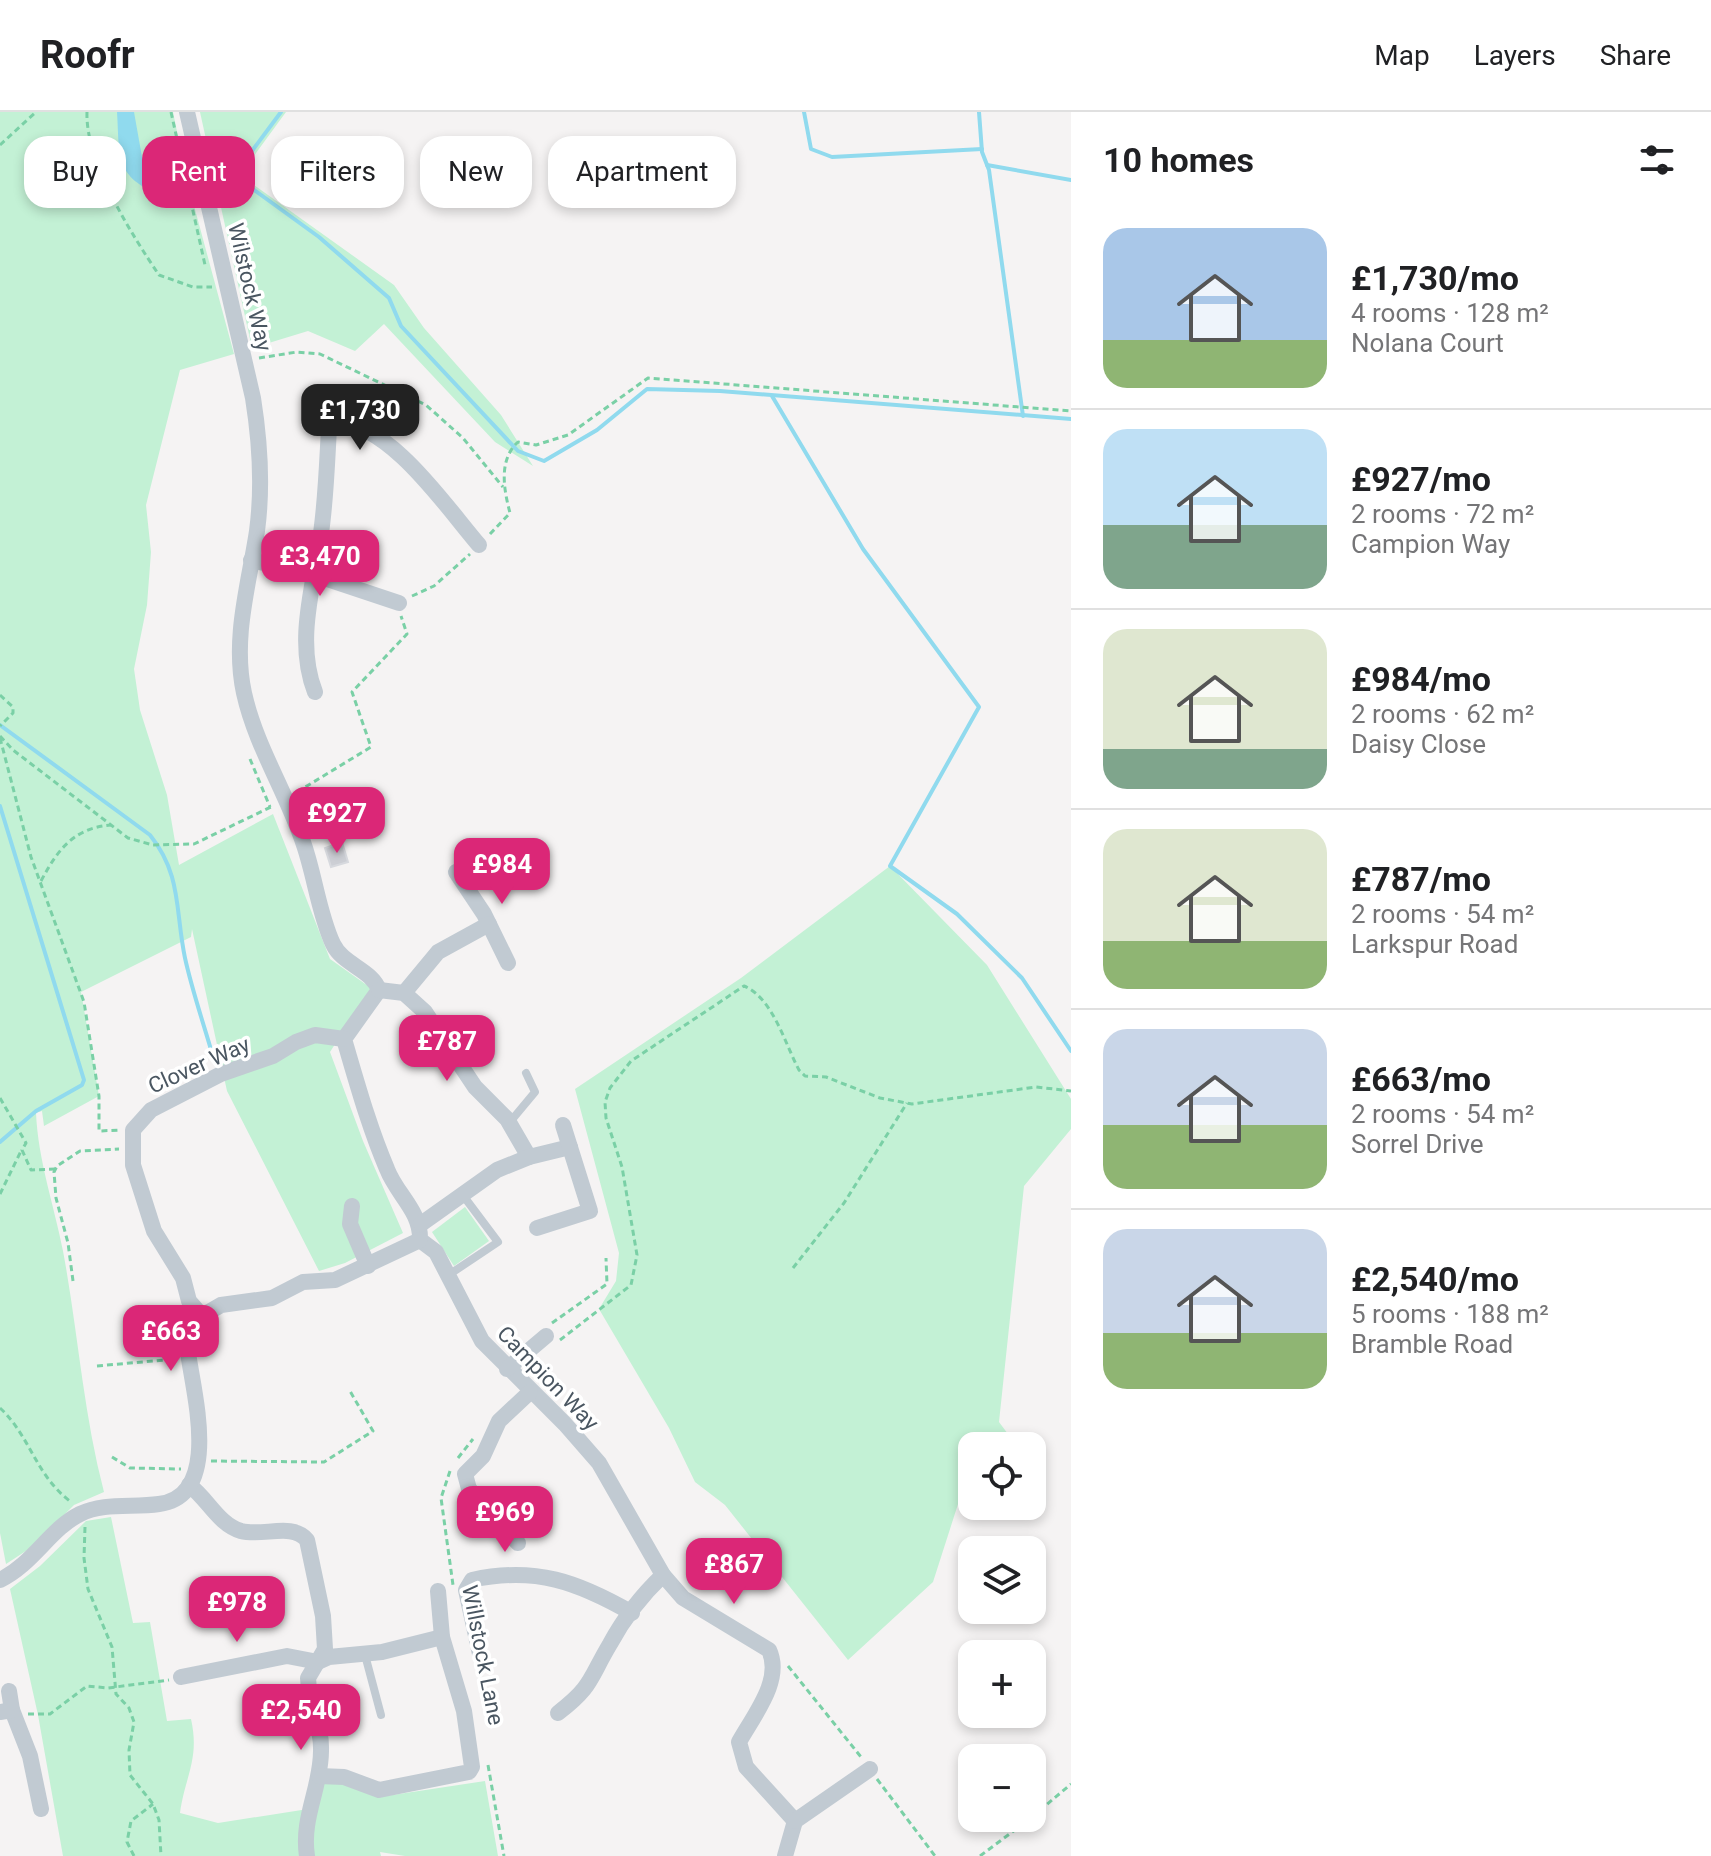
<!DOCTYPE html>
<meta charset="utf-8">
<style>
:root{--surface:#fff;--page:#f6f6f6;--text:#202124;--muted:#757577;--line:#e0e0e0;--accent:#db2777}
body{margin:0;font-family:Roboto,sans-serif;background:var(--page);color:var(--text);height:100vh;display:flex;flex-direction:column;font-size:30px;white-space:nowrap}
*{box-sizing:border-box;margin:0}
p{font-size:26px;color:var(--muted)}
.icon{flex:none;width:44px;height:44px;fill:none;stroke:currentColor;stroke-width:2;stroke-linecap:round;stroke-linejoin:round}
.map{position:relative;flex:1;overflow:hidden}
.panel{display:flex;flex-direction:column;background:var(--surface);width:640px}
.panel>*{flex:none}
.banner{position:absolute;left:24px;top:24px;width:760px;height:72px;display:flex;gap:16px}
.buttons{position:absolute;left:958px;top:1320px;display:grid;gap:16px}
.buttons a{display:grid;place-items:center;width:88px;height:88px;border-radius:16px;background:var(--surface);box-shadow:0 4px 12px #0003;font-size:40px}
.price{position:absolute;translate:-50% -68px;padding:0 18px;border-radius:16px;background:var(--accent);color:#fff;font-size:26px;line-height:52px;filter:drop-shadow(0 2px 4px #0008)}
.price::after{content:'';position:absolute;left:50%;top:48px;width:24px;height:18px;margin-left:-12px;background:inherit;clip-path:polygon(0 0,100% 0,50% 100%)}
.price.active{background:#222;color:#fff}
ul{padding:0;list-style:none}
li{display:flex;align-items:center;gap:24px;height:200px;padding:0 32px}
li+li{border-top:2px solid var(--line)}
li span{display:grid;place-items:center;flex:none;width:224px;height:160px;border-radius:24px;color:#555}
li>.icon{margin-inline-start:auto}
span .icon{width:96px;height:96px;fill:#fffc;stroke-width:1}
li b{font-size:34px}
h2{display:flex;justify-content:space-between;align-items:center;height:96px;padding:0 32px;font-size:34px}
.pill{padding:0 28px;border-radius:24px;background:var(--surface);box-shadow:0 4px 12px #0003;font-size:28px;line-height:72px}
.pill.active{background:var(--accent);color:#fff}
header{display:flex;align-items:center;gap:48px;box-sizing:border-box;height:112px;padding:0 40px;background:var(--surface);border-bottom:2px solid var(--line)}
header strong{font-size:38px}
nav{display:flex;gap:44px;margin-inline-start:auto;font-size:28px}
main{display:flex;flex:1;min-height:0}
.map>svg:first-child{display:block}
</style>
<header>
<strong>Roofr</strong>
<nav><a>Map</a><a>Layers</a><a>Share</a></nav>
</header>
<main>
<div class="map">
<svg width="1071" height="1744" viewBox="0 0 1071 1744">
<rect width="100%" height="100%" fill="#f5f3f3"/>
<g fill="#c3f1d5">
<path d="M 0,0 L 173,0 L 186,64 L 234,242 L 180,258 L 146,393 L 151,440 L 147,493 L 134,557 L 140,598 L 167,683 L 179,753 L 273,702 L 330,847 L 371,876 L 330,940 L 363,1029 L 403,1121 L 345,1151 L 319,1159 L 227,979 L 192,817 L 191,825 L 81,880 L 99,984 L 44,1014 L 42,999 L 36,1001 C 38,1048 54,1093 63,1139 C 78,1219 83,1300 104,1380 L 74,1393 L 32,1435 L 6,1452 L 0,1421 Z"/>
<path d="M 200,0 L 286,0 L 240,63 L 394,173 L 424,216 L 501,303 L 533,354 L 495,330 L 384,212 L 355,239 L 308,219 L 252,236 Z"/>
<path d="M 890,754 L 987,853 L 1071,987 L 1071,1017 L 1024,1074 L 999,1310 L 1008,1322 L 999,1334 L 972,1334 L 972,1372 L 959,1389 L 933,1470 L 848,1548 L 725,1393 L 695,1370 L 669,1316 L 599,1197 L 616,1169 L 619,1141 L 575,977 L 741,866 Z"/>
<path d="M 465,1095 L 489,1129 L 454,1154 L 432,1120 Z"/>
<path d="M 111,1405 L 133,1511 L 150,1510 L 167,1609 L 191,1607 C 200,1647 185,1664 180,1701 L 218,1711 L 308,1697 L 307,1744 L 63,1744 L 38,1603 L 10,1477 L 40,1454 L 86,1409 Z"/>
<path d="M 324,1669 L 333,1669 L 379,1685 L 485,1669 L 498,1744 L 405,1744 L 380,1740 L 381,1744 L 314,1744 L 310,1723 Z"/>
</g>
<path fill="#90daee" d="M 117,0 L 134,0 L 142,45 L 154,63 L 161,64 L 165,81 L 162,84 C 114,64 120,46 117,0 Z"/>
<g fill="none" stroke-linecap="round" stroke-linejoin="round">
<g stroke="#90daee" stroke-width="4">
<path d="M 804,0 L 811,37 L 832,45 L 982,37"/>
<path d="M 979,0 L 982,40 L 989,58 L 1023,304"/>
<path d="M 987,53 L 1071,68"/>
<path d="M 239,67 L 243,51 L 281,0"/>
<path d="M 230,68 L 239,67 L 319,125 L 389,186 L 401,214 L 518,339 L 544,349 L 597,318 L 647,277 L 720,279 L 1071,307"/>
<path d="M 772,284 L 863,437 L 979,595 L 890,754 L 957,802 L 1022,866 L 1071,939"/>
<path d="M 0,613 L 150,723 C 182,763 175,798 185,846 C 192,878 203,910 212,941"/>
<path d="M 0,694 L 84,968 L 82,973 L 36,999 L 0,1030"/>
</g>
</g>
<path fill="#cdcfd5" stroke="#d7d9de" stroke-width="2" d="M 342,730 L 348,750 L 331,755 L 325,736 Z"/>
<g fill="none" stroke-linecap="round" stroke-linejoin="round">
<g stroke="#7ad0a6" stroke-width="3" stroke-dasharray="6 4" stroke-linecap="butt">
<path d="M 87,0 C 85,49 132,123 159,163 L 193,175 L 212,175"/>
<path d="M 171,0 L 205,153"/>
<path d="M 0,33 L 36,0"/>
<path d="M 259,246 L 297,240 L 320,242 L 426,293 L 463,326 L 503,375"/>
<path d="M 490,422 L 510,401 C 504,378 498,348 518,330 L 536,333 L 568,323 L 648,266 L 1071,299"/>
<path d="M 412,484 L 434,474 L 470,442"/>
<path d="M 0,583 L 13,595 L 13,601 L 0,614"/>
<path d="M 0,624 L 13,638 L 128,726 L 153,733 L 194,732 L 273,694"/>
<path d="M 0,626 L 31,745 L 84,890 L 99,984 L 99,1019 L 121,1018"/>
<path d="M 250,647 L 270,695"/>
<path d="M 297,680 L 371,635 L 352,580 L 407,522 L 401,504"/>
<path d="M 41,769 C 58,737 74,716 111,713"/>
<path d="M 0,986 L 26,1031 L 22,1038 L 31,1058 L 55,1057"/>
<path d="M 0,1082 L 21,1039"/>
<path d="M 793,1156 L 844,1091 L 907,991"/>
<path d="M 73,1169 L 68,1131 L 56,1086 L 54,1060 L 57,1054 L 80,1039 L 119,1037"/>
<path d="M 552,1211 L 607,1172 L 606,1146"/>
<path d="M 560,1228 L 631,1173 L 637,1143 L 622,1055 L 606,1006 L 605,990 L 610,976 L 631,949 L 744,874 C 773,886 785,932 799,958 L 805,964 L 826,965 L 880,986 L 912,992 L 1036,975 L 1071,979"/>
<path d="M 97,1254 L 176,1247"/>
<path d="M 0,1296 C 31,1325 35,1363 71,1390"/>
<path d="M 112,1345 L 130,1356 L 181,1357"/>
<path d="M 458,1346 L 473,1327"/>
<path d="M 211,1349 L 324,1350 L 373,1319 L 350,1279"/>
<path d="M 450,1359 L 441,1386 L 453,1473"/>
<path d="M 85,1415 L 84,1446 L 88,1477 L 112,1535 L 116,1582 L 129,1596 L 134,1610 L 129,1638 L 130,1663 L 153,1692 L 159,1708 L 161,1744"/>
<path d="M 788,1554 L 861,1645"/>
<path d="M 28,1602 L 50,1602 L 87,1574 L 108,1576 L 169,1568"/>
<path d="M 488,1653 L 504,1744"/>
<path d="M 877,1667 L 935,1744"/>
<path d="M 1032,1705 L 1071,1672"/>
<path d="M 134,1744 L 127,1730 L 131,1709 L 153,1692"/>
<path d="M 980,1744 L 1031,1706"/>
</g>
<g stroke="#c1cad2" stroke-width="8">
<path d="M 510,1010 L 535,980 L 526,961"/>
<path d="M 447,1164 L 498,1130 L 462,1082"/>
<path d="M 365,1543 L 381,1603"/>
</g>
<g stroke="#c1cad2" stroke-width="16">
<path d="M 187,0 L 253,286 C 260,330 263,374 257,419 C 249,472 232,526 244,581 C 256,635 287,681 304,733 C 315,765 319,802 333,832 C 343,853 371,857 379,878 L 344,927 C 357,971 369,1015 387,1057 C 397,1083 421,1099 420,1128 L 436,1140 L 482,1229 L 565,1312 L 599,1351 L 663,1463 L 683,1486 L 769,1538 C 783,1568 754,1603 739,1630 L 746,1655 L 795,1709 L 785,1744"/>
<path d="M 251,448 L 312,462 L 399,491"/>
<path d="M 315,580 C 295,529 314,473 321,421 C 326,386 327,351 329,316 L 335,308 C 393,315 443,391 479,433"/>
<path d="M 456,760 L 484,802 L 508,851"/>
<path d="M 379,878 L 404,881 L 425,900 L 475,975 L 507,1007 L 529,1045"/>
<path d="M 404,881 L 438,840 L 489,812"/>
<path d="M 352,1094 L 350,1112 L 368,1154"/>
<path d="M 421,1112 L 497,1058 L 529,1045 L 570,1035"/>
<path d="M 537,1116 L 590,1099 L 563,1013"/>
<path d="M 202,1204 L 189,1189 L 183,1166 L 154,1119 L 133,1053 L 133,1018 L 151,998 L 221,962 L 273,944 L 296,930 L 315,923 L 344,927"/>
<path d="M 507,1257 L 546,1224"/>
<path d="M 189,1373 C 208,1387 218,1412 241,1419 C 263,1425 292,1410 307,1428 L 323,1504 L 325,1537 L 308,1566 C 309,1591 322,1612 321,1639 C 321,1676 301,1706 307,1744"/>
<path d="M 518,1431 L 469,1377 L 465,1362 L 483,1344 L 499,1309 L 530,1280"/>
<path d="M 0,1468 C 33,1452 50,1417 80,1402 C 104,1390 133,1396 159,1392 C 225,1383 191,1274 187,1233 L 188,1225 L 202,1204 L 221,1193 L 272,1186 L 303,1170 L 335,1168 L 420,1128"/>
<path d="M 480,1542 L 466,1478 L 472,1468 C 535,1454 578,1470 632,1501"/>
<path d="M 181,1565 L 287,1544 L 318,1550 L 329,1545 L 382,1540 L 442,1525"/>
<path d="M 12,1598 L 30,1644 L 41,1697"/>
<path d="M 0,1600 L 12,1598 L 9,1579"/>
<path d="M 558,1601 C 593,1574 589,1567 610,1532 C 624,1506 642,1483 663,1463"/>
<path d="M 319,1664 L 344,1665 L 379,1678 L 469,1660 L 472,1655 L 464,1599 L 442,1525 L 438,1479"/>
<path d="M 795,1709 L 870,1657"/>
</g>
</g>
<g text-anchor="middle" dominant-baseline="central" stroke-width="7" stroke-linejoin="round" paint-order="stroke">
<g font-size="22" fill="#4a5661" stroke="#fff">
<text transform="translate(250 175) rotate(77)">Wilstock Way</text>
<text transform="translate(199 953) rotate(-24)">Clover Way</text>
<text transform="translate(548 1266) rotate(46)">Campion Way</text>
<text transform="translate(483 1543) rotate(79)">Willstock Lane</text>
</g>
</g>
</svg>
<div class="buttons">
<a><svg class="icon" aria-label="locate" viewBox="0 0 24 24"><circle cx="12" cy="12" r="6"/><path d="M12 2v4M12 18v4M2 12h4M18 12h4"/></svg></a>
<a><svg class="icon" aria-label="layers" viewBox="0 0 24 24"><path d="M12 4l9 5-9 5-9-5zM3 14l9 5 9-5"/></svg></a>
<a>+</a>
<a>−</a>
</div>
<b class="price active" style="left:360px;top:340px">£1,730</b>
<b class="price" style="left:320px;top:486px">£3,470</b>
<b class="price" style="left:337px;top:743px">£927</b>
<b class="price" style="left:502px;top:794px">£984</b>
<b class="price" style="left:447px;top:971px">£787</b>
<b class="price" style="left:171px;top:1261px">£663</b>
<b class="price" style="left:505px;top:1442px">£969</b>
<b class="price" style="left:734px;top:1494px">£867</b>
<b class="price" style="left:237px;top:1532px">£978</b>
<b class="price" style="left:301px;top:1640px">£2,540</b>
<div class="banner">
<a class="pill">Buy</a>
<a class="pill active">Rent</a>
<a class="pill">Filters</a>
<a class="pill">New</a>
<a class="pill">Apartment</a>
</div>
</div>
<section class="panel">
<h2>10 homes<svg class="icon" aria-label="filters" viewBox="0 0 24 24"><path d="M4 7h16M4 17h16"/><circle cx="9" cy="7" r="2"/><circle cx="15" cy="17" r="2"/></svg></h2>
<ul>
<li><span style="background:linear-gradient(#a9c7e8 70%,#8fb573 0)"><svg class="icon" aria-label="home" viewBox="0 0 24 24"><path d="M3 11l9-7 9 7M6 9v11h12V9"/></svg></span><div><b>£1,730/mo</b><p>4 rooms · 128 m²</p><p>Nolana Court</p></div></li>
<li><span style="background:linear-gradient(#bfe0f5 60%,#7fa58c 0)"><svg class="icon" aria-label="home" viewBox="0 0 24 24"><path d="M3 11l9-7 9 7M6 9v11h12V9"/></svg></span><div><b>£927/mo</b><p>2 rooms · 72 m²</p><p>Campion Way</p></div></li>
<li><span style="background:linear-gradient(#dfe7d0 75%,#7fa58c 0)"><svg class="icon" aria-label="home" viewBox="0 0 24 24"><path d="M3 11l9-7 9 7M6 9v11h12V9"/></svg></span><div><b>£984/mo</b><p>2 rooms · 62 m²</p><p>Daisy Close</p></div></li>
<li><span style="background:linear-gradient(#dfe7d0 70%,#8fb573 0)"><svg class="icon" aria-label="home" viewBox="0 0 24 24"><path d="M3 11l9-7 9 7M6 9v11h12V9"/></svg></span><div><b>£787/mo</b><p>2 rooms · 54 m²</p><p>Larkspur Road</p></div></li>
<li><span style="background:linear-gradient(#c9d6e8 60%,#8fb573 0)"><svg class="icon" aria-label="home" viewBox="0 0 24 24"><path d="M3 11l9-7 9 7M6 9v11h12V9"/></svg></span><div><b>£663/mo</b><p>2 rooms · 54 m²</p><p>Sorrel Drive</p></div></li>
<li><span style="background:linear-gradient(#c9d6e8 65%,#8fb573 0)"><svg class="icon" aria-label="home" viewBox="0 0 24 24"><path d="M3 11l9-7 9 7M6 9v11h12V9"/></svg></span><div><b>£2,540/mo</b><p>5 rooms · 188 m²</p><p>Bramble Road</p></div></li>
</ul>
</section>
</main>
